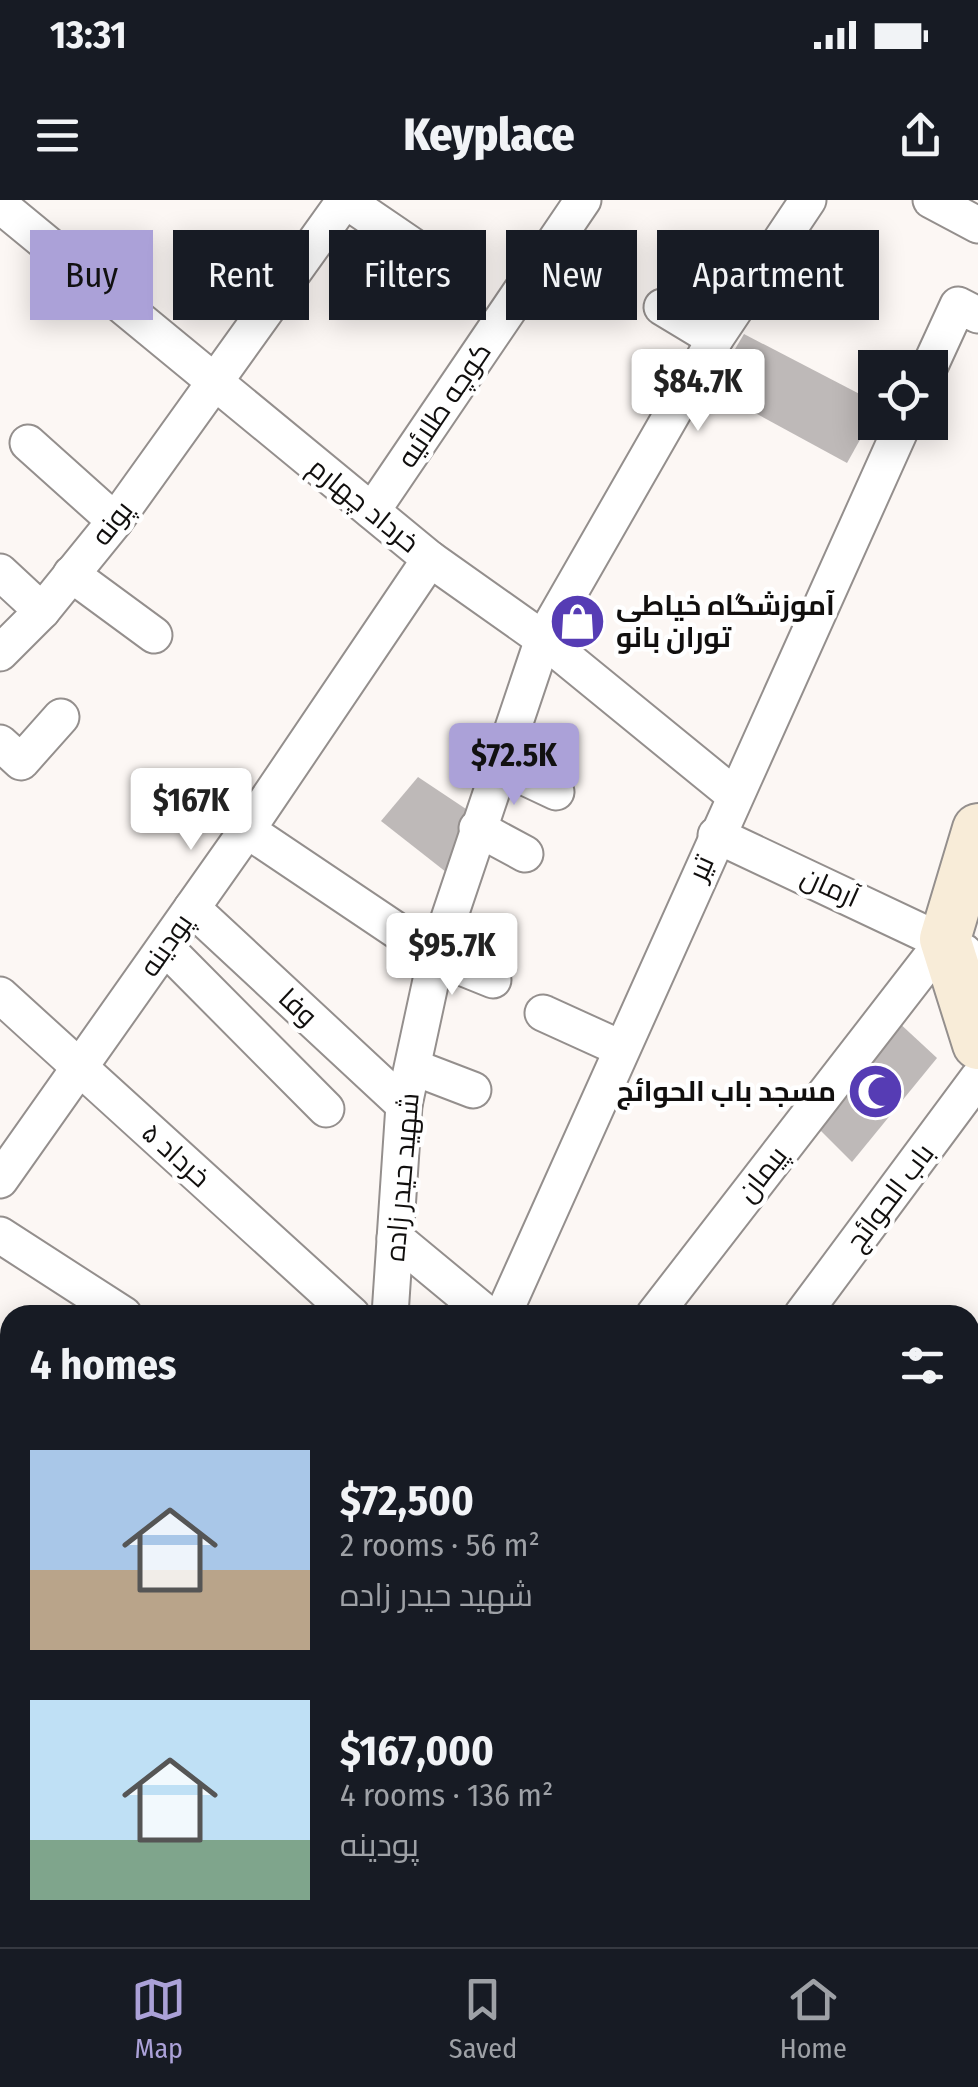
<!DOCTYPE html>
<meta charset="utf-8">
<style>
:root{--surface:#171b24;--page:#242831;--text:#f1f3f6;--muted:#9ea1a6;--line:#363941;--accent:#aba1d8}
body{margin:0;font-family:"Fira Sans Condensed",Cairo,sans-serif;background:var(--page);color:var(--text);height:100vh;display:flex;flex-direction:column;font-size:38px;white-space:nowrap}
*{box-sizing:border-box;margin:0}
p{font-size:32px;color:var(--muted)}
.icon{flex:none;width:55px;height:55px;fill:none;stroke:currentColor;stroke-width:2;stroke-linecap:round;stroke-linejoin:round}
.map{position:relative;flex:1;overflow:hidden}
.drawer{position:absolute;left:0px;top:1105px;width:980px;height:642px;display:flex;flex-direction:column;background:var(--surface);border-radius:30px 30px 0 0;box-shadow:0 5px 25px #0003}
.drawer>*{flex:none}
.banner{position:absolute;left:30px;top:30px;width:920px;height:90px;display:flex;gap:20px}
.buttons{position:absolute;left:858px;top:150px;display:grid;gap:20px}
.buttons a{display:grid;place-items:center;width:90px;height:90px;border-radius:0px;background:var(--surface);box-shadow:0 5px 25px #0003;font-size:50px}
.price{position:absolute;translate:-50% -85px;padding:0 22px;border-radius:10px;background:#fff;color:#222;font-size:32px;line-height:65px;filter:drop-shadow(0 2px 5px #0008)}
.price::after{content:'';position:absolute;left:50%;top:60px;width:30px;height:22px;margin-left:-15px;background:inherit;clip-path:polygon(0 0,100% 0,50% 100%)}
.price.current{background:var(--accent);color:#111}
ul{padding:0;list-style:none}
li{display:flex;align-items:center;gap:30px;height:250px;padding:0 30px}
li span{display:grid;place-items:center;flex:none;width:280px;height:200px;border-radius:0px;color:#555}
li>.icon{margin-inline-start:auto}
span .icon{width:120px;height:120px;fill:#fffc;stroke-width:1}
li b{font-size:42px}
h2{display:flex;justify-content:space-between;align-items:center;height:120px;padding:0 30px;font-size:42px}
.chip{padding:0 35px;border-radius:0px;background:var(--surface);box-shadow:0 5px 25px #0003;font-size:35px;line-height:90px}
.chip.current{background:var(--accent);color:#111}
.status{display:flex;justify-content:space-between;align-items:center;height:70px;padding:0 50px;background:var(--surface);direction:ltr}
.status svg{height:28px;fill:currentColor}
header{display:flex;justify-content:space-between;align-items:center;height:130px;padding:0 30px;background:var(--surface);font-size:45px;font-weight:800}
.menu{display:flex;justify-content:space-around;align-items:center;height:140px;border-top:2px solid var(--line);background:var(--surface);font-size:28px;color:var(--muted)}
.menu a{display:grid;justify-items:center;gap:5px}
.menu .current{color:var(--accent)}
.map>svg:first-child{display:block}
</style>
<div class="status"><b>13:31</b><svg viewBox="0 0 49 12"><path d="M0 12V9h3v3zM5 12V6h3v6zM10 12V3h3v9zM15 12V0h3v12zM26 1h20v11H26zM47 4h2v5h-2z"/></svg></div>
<header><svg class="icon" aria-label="menu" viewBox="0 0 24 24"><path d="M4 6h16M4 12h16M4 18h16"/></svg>Keyplace<svg class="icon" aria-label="share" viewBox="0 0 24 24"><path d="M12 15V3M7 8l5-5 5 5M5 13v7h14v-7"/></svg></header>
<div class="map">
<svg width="978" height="1747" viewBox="0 0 978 1747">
<rect width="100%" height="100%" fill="#fcf7f4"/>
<path fill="#f4e8e1" d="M 10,1340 L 10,1509 L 0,1515 L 0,1345 Z"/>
<g fill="#beb9b8">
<path d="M 744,134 L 875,202 L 875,213 L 847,263 L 711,189 Z"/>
<path d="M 418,577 L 469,611 L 446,672 L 381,621 Z"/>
<path d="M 896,820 L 937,858 L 852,962 L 814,924 Z"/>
</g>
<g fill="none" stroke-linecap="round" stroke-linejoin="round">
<defs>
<path id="lane" d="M 0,1223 L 10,1228"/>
<g id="street">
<path d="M 345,0 L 417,49"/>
<path d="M 931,0 L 978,25"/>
<path d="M 0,5 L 430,359 L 543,439 L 734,595"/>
<path d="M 662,107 L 715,139"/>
<path d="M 929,168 L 958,105 L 978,115"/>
<path d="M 28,243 L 115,321"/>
<path d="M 372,311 L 583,0"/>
<path d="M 0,372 L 42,411"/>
<path d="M 71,374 L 154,435"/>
<path d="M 0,453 L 42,411 L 115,321 L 345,0"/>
<path d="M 0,543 L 21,562 L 61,517"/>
<path d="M 499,565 L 556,592"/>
<path d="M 477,628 L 525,654"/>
<path d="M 247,630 L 436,757 L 493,780"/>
<path d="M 716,635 L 964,752"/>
<path d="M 192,708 L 404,905"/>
<path d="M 165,747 L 326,909"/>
<path d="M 0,795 L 352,1115"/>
<path d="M 543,813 L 620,848"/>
<path d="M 413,867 L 473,890"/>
<path d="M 0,980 L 247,630 L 430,359"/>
<path d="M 0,1035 L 124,1115"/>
<path d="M 395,1038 L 488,1115"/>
<path d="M 390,1115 L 404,905 L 436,757 L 543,439 L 715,139 L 808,0"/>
<path d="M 503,1115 L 904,222"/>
<path d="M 654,1115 L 945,739"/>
<path d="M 802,1115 L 978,878"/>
<path d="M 972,1209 L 978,1203"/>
<path d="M 0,1261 L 10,1258"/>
<path d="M 970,1385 L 978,1377"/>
<path d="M 970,1515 L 978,1523"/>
<path d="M 970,1622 L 978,1615"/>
<path d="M 0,1648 L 10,1642"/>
<path d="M 314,1738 L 320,1747"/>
<path d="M 448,1738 L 459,1747"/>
<path d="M 613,1747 L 622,1738"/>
<path d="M 830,1747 L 841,1738"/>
</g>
<g id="secondary">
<path d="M 978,629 L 945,739 L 978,844"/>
<path d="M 408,1747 L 424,1738"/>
</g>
</defs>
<use href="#lane" stroke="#948f8d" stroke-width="21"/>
<use href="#street" stroke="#948f8d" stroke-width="39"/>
<use href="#secondary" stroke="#948f8d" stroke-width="54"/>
<use href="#lane" stroke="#fff" stroke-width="18"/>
<use href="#street" stroke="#fff" stroke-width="35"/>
<use href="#secondary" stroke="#f8ecd8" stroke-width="50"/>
</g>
<defs>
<symbol id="shop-disc" viewBox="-11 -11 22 22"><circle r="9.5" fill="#563cb4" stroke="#fff"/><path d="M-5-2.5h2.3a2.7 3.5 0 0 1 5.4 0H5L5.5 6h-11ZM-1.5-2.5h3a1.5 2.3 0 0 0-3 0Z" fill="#fff"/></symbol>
<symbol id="mosque-disc" viewBox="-11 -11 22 22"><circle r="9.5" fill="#563cb4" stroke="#fff"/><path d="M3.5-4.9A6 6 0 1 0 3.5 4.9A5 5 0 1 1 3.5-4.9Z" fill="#fff"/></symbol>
</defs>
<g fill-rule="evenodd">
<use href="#shop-disc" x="546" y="390" width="63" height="63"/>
<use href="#mosque-disc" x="844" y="860" width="63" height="63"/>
</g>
<g text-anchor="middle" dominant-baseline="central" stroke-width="9" stroke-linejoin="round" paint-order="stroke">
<g font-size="28" fill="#110f0e" stroke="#fff">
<text transform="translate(444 205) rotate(-56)">کوچه طلائیه</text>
<text transform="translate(364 305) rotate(39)">خرداد چهارم</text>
<text transform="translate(112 323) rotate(-52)">پونه</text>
<text transform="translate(701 668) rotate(-66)">تیر</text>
<text transform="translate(830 687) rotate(24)">آرمان</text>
<text transform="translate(166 745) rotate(-55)">پودینه</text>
<text transform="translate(298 807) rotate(43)">وفا</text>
<text transform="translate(176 955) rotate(42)">خرداد ۵</text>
<text transform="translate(762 974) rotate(-52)">پیمان</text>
<text transform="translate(402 977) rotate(-85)">شهید حیدر زاده</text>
<text transform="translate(890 997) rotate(-53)">باب الحوائج</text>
</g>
<g font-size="28" font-weight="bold" fill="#110f0e" stroke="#fff" text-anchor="start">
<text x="616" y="405">آموزشگاه خیاطی<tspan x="616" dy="32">توران بانو</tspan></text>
<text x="836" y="891" text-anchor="end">مسجد باب الحوائج</text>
</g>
</g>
</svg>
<div class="buttons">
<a><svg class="icon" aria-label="locate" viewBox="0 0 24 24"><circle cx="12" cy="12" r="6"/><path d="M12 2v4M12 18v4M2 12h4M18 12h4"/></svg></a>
</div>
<b class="price" style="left:698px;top:234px">$84.7K</b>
<b class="price current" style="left:514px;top:608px">$72.5K</b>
<b class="price" style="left:191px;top:653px">$167K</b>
<b class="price" style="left:452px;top:798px">$95.7K</b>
<div class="banner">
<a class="chip current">Buy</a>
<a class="chip">Rent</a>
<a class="chip">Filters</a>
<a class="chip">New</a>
<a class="chip">Apartment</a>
</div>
<section class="drawer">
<h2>4 homes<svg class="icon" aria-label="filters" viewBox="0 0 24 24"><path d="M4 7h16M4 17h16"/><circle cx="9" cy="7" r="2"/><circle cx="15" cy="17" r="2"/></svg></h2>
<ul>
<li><span style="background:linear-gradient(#a9c7e8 60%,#b9a48a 0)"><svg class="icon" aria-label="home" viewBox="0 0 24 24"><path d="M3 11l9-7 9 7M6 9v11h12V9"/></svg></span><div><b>$72,500</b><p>2 rooms · 56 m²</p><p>شهید حیدر زاده</p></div></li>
<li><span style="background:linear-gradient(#bfe0f5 70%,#7fa58c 0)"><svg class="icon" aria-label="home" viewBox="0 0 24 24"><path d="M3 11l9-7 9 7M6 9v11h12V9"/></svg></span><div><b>$167,000</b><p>4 rooms · 136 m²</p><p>پودینه</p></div></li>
</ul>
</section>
</div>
<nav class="menu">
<a class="current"><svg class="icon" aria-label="map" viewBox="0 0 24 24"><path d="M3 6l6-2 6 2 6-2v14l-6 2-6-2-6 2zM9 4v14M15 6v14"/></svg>Map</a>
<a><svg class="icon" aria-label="saved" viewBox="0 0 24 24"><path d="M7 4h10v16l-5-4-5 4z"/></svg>Saved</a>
<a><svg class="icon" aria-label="home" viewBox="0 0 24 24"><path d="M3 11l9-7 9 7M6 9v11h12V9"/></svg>Home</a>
</nav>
